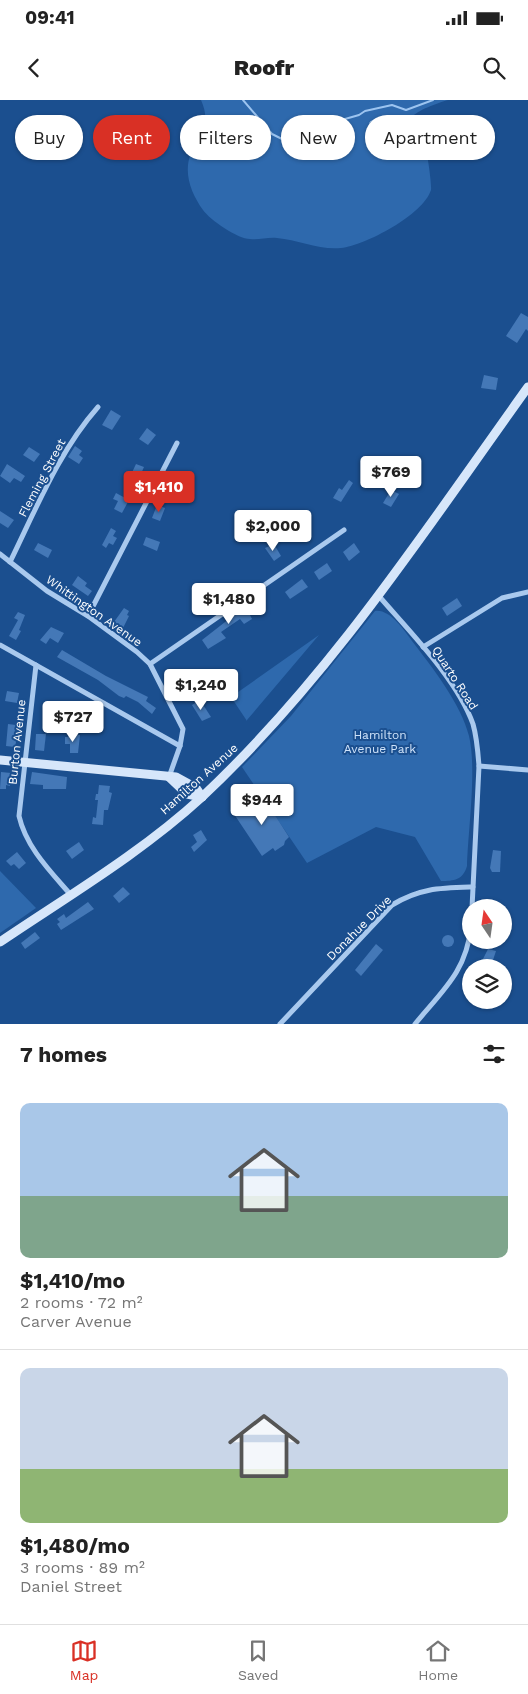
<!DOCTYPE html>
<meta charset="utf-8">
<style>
:root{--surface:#fff;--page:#f2f2f2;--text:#222;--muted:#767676;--line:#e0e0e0;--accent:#d93025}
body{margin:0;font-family:"Work Sans",sans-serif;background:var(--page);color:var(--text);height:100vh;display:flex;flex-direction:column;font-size:19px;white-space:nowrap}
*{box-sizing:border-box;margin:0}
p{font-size:16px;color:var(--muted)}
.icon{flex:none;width:28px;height:28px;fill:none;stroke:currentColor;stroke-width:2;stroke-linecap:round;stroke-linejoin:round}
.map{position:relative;height:924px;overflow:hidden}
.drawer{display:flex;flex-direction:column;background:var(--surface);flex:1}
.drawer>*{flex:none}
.hud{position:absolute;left:15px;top:15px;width:499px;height:45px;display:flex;gap:10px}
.needle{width:32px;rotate:347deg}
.fabs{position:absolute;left:462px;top:799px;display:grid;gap:10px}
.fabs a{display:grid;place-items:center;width:50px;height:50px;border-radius:50%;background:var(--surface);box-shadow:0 1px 4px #0004;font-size:25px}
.price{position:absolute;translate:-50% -42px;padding:0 11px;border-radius:5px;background:#fff;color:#222;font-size:16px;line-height:32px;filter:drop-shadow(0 1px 2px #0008)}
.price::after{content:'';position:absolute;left:50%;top:30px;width:15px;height:11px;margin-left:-8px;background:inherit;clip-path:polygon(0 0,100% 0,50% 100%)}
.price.active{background:var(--accent);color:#fff}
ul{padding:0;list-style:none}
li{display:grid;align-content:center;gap:10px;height:265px;padding:0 20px}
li+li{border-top:1px solid var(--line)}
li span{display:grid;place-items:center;height:155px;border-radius:10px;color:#555}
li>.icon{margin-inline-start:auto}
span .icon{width:90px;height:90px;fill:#fffc;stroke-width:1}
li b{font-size:21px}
h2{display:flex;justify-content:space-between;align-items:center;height:60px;padding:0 20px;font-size:21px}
.tag{padding:0 18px;border-radius:22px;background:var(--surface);box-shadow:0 1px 4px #0004;font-size:18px;line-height:45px}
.tag.active{background:var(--accent);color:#fff}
.status{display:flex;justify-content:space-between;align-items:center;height:35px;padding:0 25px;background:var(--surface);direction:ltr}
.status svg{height:14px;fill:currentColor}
header{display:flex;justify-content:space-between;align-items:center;height:65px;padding:0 20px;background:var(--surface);font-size:22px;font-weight:800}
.menu{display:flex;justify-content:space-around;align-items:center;height:70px;border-top:1px solid var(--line);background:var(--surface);font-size:14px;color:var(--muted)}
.menu a{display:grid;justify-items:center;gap:2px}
.menu .active{color:var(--accent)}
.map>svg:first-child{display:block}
</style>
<div class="status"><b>09:41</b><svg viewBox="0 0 49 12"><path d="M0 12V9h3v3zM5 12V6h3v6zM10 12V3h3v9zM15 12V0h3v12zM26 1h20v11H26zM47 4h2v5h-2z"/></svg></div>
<header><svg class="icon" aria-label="back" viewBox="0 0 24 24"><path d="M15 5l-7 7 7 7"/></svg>Roofr<svg class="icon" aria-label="search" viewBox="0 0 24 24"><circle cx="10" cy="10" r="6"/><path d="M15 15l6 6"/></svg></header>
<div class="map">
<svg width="528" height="924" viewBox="0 0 528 924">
<rect width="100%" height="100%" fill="#1b4f8f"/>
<g fill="#2e69ad">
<path d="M 201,0 L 448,0 C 438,3 417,10 411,18 C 415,24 420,31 423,38 C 426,43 432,84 431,90 C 423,115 366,145 341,148 C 319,150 298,140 277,138 C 268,137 259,140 250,139 C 238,139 210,120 203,110 C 191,93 183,73 191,53 C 199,31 212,25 201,0 Z"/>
<path d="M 375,511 C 390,509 404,530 412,541 C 432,567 461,604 469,636 C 477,669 468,730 467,766 C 463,780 454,781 441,781 L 415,737 L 376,727 L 307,763 L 242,667 L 291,616 Z"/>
<path d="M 319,535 L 247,620 L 247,621 L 231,597 Z"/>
<path d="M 0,771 L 36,808 L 0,833 Z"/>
</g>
<path fill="#3c6290" stroke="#9cc4f0" d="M 377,18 L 387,28 L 382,36 L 375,39 L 369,32 L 370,22 Z"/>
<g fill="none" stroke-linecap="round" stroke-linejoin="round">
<path stroke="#9cc4f0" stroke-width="2" d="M 243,0 L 272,34 L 292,44 L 321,38 L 338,21 L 359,15 L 365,11 L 392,5 L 406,10 L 433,0"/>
</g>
<g fill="#4478b7">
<path d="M 521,213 L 528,217 L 528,231 L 526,229 L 517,243 L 506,236 Z"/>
<path d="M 484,275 L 498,278 L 496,290 L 481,288 Z"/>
<path d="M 111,310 L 121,316 L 112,330 L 102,325 Z"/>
<path d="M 147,328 L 156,335 L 148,345 L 139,339 Z"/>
<path d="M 75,346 L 82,351 L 79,355 L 83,358 L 79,364 L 68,357 Z"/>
<path d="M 29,347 L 40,354 L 34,362 L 23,355 Z"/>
<path d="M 7,364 L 25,376 L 21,382 L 14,378 L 10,383 L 0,376 Z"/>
<path d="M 136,364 L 144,367 L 140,376 L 144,378 L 140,387 L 128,381 Z"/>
<path d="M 349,380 L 353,383 L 341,402 L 333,398 L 339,388 L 342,390 Z"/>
<path d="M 391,390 L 399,394 L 391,407 L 383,403 Z"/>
<path d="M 116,393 L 129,400 L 122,413 L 114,409 L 118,401 L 113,399 Z"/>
<path d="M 157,405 L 165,408 L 160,421 L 152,418 Z"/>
<path d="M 0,411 L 14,420 L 8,428 L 0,423 Z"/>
<path d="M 111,428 L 116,431 L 113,436 L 117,438 L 113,445 L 109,443 L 106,448 L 102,445 Z"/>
<path d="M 146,437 L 160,442 L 157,451 L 143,445 Z"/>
<path d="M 38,443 L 52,450 L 48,458 L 34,450 Z"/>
<path d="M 354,443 L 360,452 L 349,461 L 343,452 Z"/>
<path d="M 274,444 L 281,456 L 274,461 L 265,448 Z"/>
<path d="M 327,463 L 332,471 L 319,480 L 314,472 Z"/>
<path d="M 78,476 L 87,483 L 85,486 L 92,491 L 88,496 L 72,485 Z"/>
<path d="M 302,479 L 308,487 L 290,499 L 285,492 Z"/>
<path d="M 457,498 L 462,506 L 447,516 L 442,508 Z"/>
<path d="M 252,501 L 257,507 L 249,513 L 252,519 L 244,524 L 240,519 L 221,532 L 226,538 L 208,549 L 202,540 Z"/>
<path d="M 124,508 L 129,511 L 127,515 L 129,516 L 123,528 L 114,522 Z"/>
<path d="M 18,512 L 25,515 L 19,530 L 21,531 L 16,540 L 9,536 L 18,520 L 14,518 Z"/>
<path d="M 51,527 L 64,533 L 58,543 L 50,538 L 46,544 L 40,540 Z"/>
<path d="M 62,550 L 106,576 L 148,597 L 146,601 L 156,608 L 152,614 L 138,602 L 126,596 L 124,598 L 119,596 L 98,580 L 57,557 Z"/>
<path d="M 7,591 L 19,593 L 17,603 L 5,601 Z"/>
<path d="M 200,600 L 211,617 L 202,621 L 192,605 Z"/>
<path d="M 8,624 L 16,625 L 15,632 L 18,632 L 15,647 L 6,646 Z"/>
<path d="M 36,634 L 46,634 L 44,651 L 35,650 Z"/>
<path d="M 68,635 L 80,635 L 78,653 L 70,653 L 70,644 L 65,644 L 65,637 L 68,637 Z"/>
<path d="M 1,672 L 11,673 L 10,686 L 6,685 L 6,689 L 0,689 Z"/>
<path d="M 32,672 L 67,677 L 66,689 L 43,689 L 43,685 L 30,684 Z"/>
<path d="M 99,685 L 110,686 L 109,692 L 112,693 L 108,710 L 104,710 L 103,725 L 92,724 L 93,717 L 96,718 L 98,700 L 95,700 L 96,694 L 98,694 Z"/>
<path d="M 262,695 L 289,737 L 285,741 L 284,745 L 275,751 L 273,748 L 262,756 L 234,714 Z"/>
<path d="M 201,730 L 207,740 L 194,752 L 191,747 L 197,742 L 193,735 Z"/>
<path d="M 79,742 L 84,750 L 72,759 L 66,751 Z"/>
<path d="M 493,750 L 501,751 L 500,772 L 492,772 L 490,768 Z"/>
<path d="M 17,752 L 26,763 L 19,769 L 14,764 L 11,766 L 6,761 Z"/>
<path d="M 123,787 L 130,794 L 119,803 L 113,796 Z"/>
<path d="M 88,802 L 94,809 L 61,830 L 57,824 L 60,822 L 57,819 L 64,814 L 66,818 Z"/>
<path d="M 35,832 L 40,838 L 25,849 L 21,843 Z"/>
<circle cx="448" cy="841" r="6"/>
<path d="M 376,844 L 383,850 L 361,876 L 355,870 Z"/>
<path d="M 488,849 L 496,851 L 494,857 L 491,868 L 482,868 L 482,861 Z"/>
</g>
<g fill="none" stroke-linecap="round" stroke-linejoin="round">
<g stroke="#a9c9ee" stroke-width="5">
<path d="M 0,454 L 47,491 L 88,516 L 137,552 L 150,564 L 183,629 L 180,646 L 169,677"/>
<path d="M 10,462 C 36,409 59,351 98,307"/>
<path d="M 378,495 C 409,531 457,579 473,624 C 477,638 478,652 479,666 L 472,808"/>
<path d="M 88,516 L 177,343"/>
<path d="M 0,545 L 180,646"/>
<path d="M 423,547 L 502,498 L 528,492"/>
<path d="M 150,564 L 344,430"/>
<path d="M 36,565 L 19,716 C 26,747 50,771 70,794"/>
<path d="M 479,666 L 528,670"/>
<path d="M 280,924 L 392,805 C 420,788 440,788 473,787"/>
<path d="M 415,924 C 443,890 466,872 471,827"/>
</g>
<g stroke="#d6e6fa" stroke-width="9">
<path d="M 0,660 L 176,677 L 196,688 L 202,697"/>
<path d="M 169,677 L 187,694 L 202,697"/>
<path d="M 0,842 C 68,796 141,753 202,697 C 330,577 426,429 528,287"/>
</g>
</g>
<g text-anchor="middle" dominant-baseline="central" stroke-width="4" stroke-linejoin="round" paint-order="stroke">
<g font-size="12" fill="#fff" stroke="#1b4f8f">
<text transform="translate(42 378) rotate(-62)">Fleming Street</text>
<text transform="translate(94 511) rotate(35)">Whittington Avenue</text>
<text transform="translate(455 578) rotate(57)">Quarto Road</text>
<text transform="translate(17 642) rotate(-84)">Burton Avenue</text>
<text transform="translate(199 679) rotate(-42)">Hamilton Avenue</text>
<text transform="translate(359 828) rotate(-45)">Donahue Drive</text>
</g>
<g font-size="12" fill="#cfe3fa" stroke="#1b4f8f">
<text x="380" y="635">Hamilton<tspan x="380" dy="14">Avenue Park</tspan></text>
</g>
</g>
</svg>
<div class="fabs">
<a><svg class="needle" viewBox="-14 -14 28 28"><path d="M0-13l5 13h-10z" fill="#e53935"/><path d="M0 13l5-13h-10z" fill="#767676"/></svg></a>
<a><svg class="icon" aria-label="layers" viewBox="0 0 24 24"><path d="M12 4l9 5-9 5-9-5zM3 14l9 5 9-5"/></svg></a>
</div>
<b class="price" style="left:391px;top:398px">$769</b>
<b class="price active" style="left:159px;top:413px">$1,410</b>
<b class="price" style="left:273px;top:452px">$2,000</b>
<b class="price" style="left:229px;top:525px">$1,480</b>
<b class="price" style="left:201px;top:611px">$1,240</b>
<b class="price" style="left:73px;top:643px">$727</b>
<b class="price" style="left:262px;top:726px">$944</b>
<div class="hud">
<a class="tag">Buy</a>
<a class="tag active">Rent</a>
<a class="tag">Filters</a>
<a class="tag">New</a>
<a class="tag">Apartment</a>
</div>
</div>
<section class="drawer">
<h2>7 homes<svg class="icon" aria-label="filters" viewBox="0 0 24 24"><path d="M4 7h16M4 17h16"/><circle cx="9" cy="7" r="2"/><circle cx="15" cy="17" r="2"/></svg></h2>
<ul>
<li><span style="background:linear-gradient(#a9c7e8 60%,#7fa58c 0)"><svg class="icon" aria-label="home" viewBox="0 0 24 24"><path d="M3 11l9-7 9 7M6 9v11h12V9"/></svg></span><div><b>$1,410/mo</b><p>2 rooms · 72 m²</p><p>Carver Avenue</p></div></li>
<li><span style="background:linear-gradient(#c9d6e8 65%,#8fb573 0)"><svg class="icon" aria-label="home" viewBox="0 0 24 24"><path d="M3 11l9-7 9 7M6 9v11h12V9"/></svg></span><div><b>$1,480/mo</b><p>3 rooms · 89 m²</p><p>Daniel Street</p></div></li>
</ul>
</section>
<nav class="menu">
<a class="active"><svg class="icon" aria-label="map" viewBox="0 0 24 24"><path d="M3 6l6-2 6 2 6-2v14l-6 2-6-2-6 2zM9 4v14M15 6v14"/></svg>Map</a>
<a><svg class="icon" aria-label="saved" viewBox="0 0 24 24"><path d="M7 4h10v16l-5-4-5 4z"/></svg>Saved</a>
<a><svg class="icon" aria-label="home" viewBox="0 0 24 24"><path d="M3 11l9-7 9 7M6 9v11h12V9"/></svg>Home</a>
</nav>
